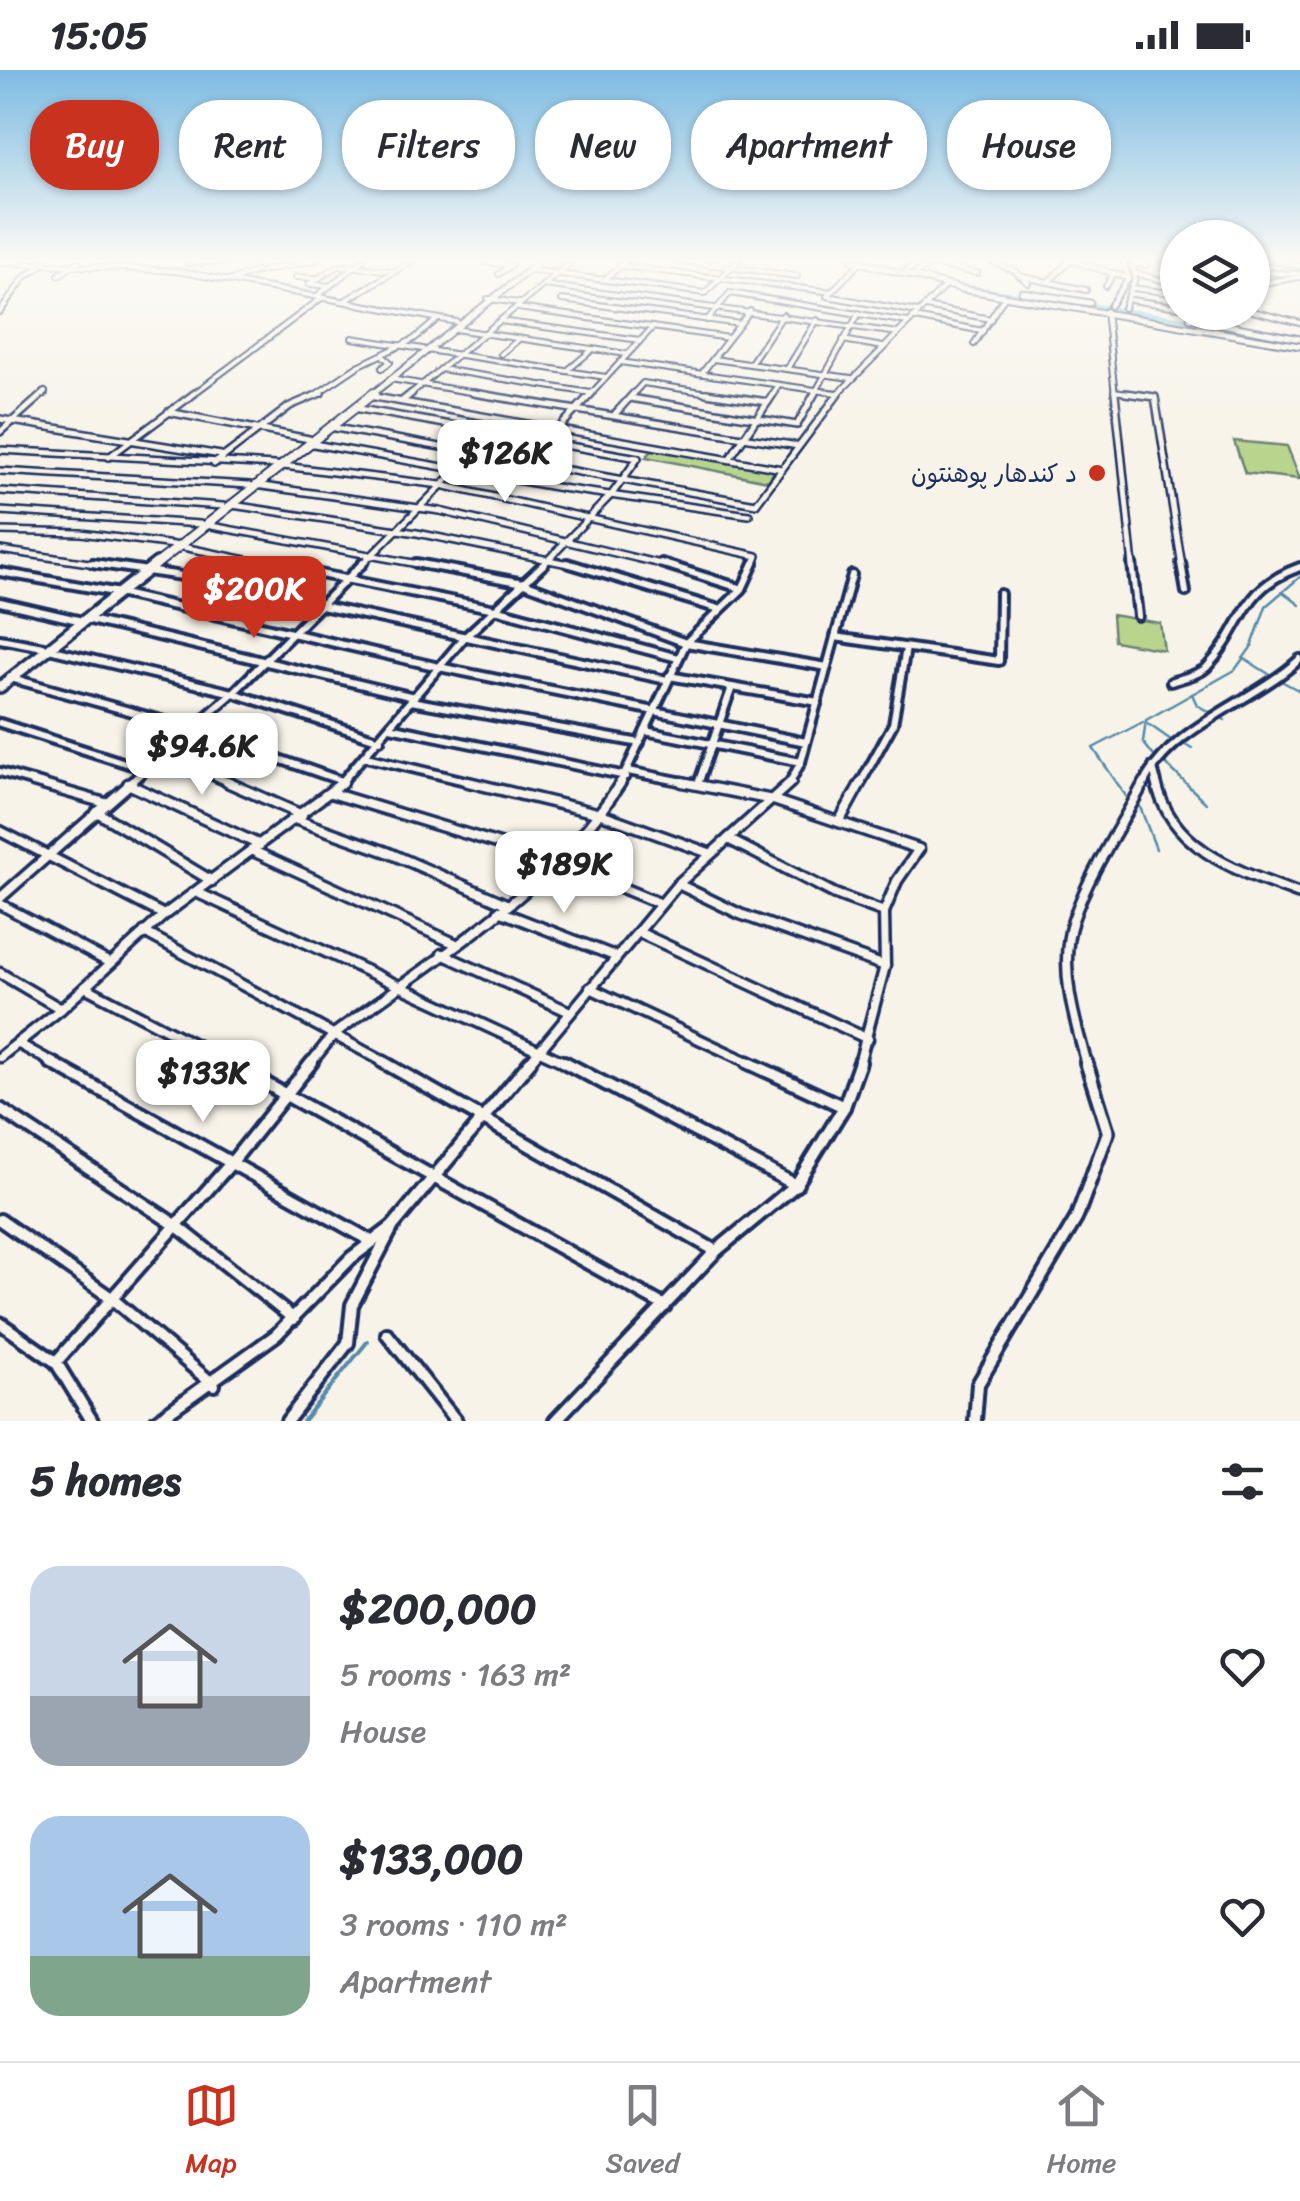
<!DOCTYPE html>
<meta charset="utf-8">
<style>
:root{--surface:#fff;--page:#f7f7f7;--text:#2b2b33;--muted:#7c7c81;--line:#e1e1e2;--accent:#c8321e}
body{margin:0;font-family:Sriracha,"Playpen Sans Arabic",sans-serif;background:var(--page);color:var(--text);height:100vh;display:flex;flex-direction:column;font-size:38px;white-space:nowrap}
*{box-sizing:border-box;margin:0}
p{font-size:32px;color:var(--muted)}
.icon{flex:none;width:55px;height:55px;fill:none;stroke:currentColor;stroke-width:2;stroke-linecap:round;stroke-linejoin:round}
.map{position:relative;height:1351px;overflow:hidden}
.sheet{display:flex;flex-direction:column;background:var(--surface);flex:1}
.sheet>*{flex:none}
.guide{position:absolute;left:30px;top:30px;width:1240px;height:90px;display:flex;gap:20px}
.tools{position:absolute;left:1160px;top:150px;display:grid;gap:20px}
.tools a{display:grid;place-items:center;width:110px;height:110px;border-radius:50%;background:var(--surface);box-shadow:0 2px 8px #0004;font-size:50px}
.price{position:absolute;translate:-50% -85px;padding:0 22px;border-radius:20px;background:#fff;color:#222;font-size:32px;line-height:65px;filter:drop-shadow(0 2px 5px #0008)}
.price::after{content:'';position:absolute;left:50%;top:60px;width:30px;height:22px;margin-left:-15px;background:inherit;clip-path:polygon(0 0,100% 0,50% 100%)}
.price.active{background:var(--accent);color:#fff}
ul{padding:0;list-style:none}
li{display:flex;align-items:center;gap:30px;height:250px;padding:0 30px}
li span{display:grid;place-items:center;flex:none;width:280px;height:200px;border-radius:30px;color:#555}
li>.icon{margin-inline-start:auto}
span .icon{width:120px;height:120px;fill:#fffc;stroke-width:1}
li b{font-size:42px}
h2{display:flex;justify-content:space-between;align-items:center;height:120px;padding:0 30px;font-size:42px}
.pill{padding:0 35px;border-radius:40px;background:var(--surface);box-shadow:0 2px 8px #0004;font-size:35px;line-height:90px}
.pill.active{background:var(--accent);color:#fff}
.status{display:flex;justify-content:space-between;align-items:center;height:70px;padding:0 50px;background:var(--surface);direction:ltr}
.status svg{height:28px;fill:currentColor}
.tabs{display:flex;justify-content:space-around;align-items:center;height:140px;border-top:2px solid var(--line);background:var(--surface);font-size:28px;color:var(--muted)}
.tabs a{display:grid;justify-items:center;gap:5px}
.tabs .active{color:var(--accent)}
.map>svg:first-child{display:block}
</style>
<div class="status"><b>15:05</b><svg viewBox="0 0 49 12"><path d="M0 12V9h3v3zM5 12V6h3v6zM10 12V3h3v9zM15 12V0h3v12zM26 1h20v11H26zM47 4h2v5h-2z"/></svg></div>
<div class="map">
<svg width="1300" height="1351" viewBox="0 0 1300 1351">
<rect width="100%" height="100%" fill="#f7f3e8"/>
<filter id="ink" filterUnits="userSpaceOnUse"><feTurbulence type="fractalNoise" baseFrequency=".01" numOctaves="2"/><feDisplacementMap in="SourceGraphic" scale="20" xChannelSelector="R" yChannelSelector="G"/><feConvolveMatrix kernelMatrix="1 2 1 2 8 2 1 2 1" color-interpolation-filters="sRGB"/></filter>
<g filter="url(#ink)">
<g fill="#b9d58d" stroke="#6a8276" stroke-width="2.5">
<path d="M 1234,371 L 1287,376 L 1300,409 L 1245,403 Z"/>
<path d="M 656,377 L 775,400 L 768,411 L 646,387 Z"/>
<path d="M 1112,545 L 1160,553 L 1164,580 L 1114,571 Z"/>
</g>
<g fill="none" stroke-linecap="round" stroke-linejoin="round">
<g stroke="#558aa9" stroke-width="2.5">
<path d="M 1283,522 L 1300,535"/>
<path d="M 1245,589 L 1272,606"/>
<path d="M 1283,612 L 1300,621"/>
<path d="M 1192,624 L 1197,635 L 1211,643"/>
<path d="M 1221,648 L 1225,650"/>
<path d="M 1148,654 L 1171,670"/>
<path d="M 1183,674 L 1193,679"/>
<path d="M 1153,685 L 1143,672 L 1146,650 L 1235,600 L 1252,576 L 1266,536 L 1300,507"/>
<path d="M 1163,691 L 1206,733"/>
<path d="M 1128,729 L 1093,678 L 1143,652"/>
<path d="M 1139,734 L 1156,779"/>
</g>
<path stroke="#558aa9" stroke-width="4" d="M 303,1351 L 368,1271"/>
<g stroke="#7cc6db" stroke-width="4">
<path d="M 864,190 L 905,202"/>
<path d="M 956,215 L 1196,251"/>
<path d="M 1262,264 L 1300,272"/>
</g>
<defs>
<g id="minor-far4">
<path d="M 676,190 L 797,206"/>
<path d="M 988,190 L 1015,201 L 1028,213"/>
<path d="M 1068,190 L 1129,208"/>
<path d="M 1173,190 L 1178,192"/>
<path d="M 1268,190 L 1300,196"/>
<path d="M 0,192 L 176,201 L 457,252"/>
<path d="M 207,192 L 256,192"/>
<path d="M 485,192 L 511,195 L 499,204"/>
<path d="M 188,193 L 206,192"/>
<path d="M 1133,193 L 1146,195 L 1148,190"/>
<path d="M 537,194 L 552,195 L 558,190"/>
<path d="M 933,194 L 977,203"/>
<path d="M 621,196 L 832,222"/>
<path d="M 357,197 L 394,201"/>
<path d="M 529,200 L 705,223 L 739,190"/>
<path d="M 907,200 L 929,190"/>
<path d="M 257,202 L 317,190"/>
<path d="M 917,202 L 940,190"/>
<path d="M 1252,202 L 1300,204"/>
<path d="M 1135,203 L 1178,215"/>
<path d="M 59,205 L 78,192"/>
<path d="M 1019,206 L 1086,220"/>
<path d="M 296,207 L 315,208"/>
<path d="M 605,209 L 627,190"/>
<path d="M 232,210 L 257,201"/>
<path d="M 1048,212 L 1069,192"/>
<path d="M 544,215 L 898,263"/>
<path d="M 1252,215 L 1300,207"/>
<path d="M 330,216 L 309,214 L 338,196 L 358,196"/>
<path d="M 1106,216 L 1113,205"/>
<path d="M 1133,218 L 1177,224"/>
<path d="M 829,224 L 860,193"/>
<path d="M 1132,224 L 1178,230"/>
<path d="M 318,225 L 363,190"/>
<path d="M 827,226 L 918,242"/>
<path d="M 488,229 L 520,233"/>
<path d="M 346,230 L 414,190"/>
<path d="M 562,230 L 740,254"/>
<path d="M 1131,230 L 1178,237"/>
<path d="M 1110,236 L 1129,208 L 1122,190"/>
<path d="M 926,237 L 991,249"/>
<path d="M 518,238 L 729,268"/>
<path d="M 1124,238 L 1135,209 L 1132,190"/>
<path d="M 1106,241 L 1115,325"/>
<path d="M 1252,241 L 1300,253"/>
<path d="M 0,242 L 24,208 L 46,192"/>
<path d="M 1218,242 L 1240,246"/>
<path d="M 915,248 L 983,261"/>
<path d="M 707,250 L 730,223 L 908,252"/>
<path d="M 500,251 L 640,270"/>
<path d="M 454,259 L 627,284"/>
<path d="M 352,268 L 423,279"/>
<path d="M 843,270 L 883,277"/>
<path d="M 974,274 L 1005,226"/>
<path d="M 427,280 L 606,307"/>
<path d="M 501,284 L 519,269"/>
<path d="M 713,289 L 851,308"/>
<path d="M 620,292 L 836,323"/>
<path d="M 750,294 L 783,245"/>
<path d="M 382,298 L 390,292 L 384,287"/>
<path d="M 441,299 L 591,323"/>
<path d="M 787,299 L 817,250"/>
<path d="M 568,300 L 593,279"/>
<path d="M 702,303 L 750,241"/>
<path d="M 390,309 L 488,325"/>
<path d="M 1114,321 L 1142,325"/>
<path d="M 42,325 L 45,322"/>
<path d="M 192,325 L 323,227"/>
<path d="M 315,325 L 358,296 L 414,269 L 438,249"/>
<path d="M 409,325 L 574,190"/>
<path d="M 590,325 L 653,257"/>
<path d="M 632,325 L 643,313 L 722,325"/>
<path d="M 772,325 L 779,315"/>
<path d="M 814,325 L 859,243"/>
<path d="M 837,325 L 945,216"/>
</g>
<g id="minor-far3">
<path d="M 473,323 L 798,376"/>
<path d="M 706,323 L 768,332"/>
<path d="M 1115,323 L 1133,496"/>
<path d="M 1125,323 L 1155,327 L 1182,496"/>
<path d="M 369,326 L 782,399"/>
<path d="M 630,328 L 797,355 L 815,323"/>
<path d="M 402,331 L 412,323"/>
<path d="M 354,338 L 638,388 L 612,424 L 542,496"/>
<path d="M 168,342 L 309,369"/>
<path d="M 615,344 L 634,323"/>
<path d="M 0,349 L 221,385"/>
<path d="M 330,357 L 756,434 L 839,323"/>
<path d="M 560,357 L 592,323"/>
<path d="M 0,362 L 44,323"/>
<path d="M 308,373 L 561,418 L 749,445"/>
<path d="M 0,380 L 275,395 L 441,415 L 757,486 L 753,496"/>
<path d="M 109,387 L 195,323"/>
<path d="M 730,388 L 774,323"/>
<path d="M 214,394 L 290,336 L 321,323"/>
<path d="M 0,401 L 250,415"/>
<path d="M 255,415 L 440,441 L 669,496"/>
<path d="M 0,421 L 223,436"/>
<path d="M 232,435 L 417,463 L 578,496"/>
<path d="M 0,441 L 200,454"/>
<path d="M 206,455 L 429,496"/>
<path d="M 0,461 L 81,463 L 174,475"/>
<path d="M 178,476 L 277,496"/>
<path d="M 0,480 L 110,496"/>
<path d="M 361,496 L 494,363"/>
</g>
<g id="minor-far2">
<path d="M 93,493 L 182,506 L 667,610"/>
<path d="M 265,493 L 495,539 L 678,588"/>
<path d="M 416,493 L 524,513 L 686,573 L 827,597"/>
<path d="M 567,493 L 719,539"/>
<path d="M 661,493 L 740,518"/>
<path d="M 1132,493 L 1138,546"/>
<path d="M 1181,493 L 1186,522"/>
<path d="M 0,502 L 114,522 L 439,597 L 806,672"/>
<path d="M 0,532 L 78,550"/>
<path d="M 86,549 L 414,627"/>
<path d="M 835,567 L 999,591 L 1000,524"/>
<path d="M 0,569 L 43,577"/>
<path d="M 49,579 L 233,623 L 380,670"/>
<path d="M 669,606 L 818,632"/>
<path d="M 11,608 L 193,659 L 342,711"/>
<path d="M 1171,612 C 1182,608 1199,605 1207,597 C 1245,557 1238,519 1300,497"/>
<path d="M 411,631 L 640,673"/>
<path d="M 0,653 L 144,699"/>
<path d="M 390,657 L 626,706"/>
<path d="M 645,661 L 801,692"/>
<path d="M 163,683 L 233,714"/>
<path d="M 366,687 L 478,714"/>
<path d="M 1153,697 L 1157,714"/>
<path d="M 628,701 L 694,714"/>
<path d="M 0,702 L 42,714"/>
<path d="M 129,714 L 233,623 L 363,493"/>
<path d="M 340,714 L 463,569 L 545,493"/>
<path d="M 620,714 L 686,573 L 742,519 L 754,493"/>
<path d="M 698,714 L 732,617"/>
<path d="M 789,714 L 801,692 L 852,505"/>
<path d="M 860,714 L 893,654 L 906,578"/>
<path d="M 1143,714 C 1173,655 1252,633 1300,589"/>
</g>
<g id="minor-far1">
<path d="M 33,712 L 105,733"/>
<path d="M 227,712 L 302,745"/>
<path d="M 468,712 L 601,744 L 709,783"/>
<path d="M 682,712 L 773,730 L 919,779 L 897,811 L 884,842 L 885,896 L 859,994"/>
<path d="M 1156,712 C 1171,781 1241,802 1300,824"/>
<path d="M 128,714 L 260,775"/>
<path d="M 331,723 L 559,792 L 661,834"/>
<path d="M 97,742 L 212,811"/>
<path d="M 297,750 L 387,782 L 506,834"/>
<path d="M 839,752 L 861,712"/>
<path d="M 0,761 L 164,845"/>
<path d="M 728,769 L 835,824 L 884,842"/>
<path d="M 253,781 L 454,873"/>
<path d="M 678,814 L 740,844 L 885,896"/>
<path d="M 196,822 L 568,994"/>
<path d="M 0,828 L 132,712"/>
<path d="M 0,834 L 108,892"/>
<path d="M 499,841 L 617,887"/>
<path d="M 144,862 L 388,994"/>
<path d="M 638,862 L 868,969"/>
<path d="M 442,884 L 570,942"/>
<path d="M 0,903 L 61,939"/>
<path d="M 85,917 L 232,994"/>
<path d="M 590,918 L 752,994"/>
<path d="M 19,974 L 55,994"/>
<path d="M 0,987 L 61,939 L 164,845 L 343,712"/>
<path d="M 310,994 L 334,964 C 435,889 553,820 621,712"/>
<path d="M 528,994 L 678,814 L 791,712"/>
<path d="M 1087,994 C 1074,950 1058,895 1073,850 C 1089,803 1121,756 1144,712"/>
</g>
<g id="minor">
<path d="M 50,992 L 368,1169"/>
<path d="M 227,992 L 665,1236"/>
<path d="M 383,992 L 716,1181"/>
<path d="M 564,992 L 796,1115"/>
<path d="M 747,992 L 844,1037"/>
<path d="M 0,1039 L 177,1156 L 294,1249"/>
<path d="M 0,1150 L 110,1227 L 214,1315"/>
<path d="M 0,1253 L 56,1292 L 92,1351"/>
<path d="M 387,1264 L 456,1351"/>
<path d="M 56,1292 L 232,1092 L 312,992"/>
<path d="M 156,1351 L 276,1265 L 351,1188 L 392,1157"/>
<path d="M 287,1351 L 348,1273 L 352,1235 L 393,1156 L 530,992"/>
<path d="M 555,1351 L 716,1181 L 796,1115 L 844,1037 L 860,992"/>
<path d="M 975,1351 L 978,1314 L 1076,1149 L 1108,1062 L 1086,992"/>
</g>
<g id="tertiary">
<path d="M 852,190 L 962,219 L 1300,276"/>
<path d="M 1022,222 L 1090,233"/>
<path d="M 1190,248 L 1300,269"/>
</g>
<path id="primary-far2" d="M 371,325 L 542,190"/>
<path id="primary-far1" d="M 154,496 L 374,323"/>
<path id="primary" d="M 0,617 L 157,493"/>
</defs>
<use href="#minor-far4" stroke="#1b2f5e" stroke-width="8"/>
<use href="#minor-far3" stroke="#1b2f5e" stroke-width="10"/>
<use href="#minor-far2" stroke="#1b2f5e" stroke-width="14"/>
<use href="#minor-far1" stroke="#1b2f5e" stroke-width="15"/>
<use href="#minor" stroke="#1b2f5e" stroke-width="18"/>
<use href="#tertiary" stroke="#1b2f5e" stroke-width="9"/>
<use href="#primary-far2" stroke="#1b2f5e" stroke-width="9"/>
<use href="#primary-far1" stroke="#1b2f5e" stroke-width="12"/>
<use href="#primary" stroke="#1b2f5e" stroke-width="16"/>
<use href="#minor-far4" stroke="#f7f3e8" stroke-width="4"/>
<use href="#minor-far3" stroke="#f7f3e8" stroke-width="5"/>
<use href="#minor-far2" stroke="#f7f3e8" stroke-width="6"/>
<use href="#minor-far1" stroke="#f7f3e8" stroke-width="8"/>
<use href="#minor" stroke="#f7f3e8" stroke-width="10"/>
<use href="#tertiary" stroke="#f7f3e8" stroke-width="5"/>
<use href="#primary-far2" stroke="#f7f3e8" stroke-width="5"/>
<use href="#primary-far1" stroke="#f7f3e8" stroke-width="8"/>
<use href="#primary" stroke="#f7f3e8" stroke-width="9"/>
</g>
</g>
<linearGradient id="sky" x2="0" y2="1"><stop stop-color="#7dbbe3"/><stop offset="0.5" stop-color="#fbfaf5"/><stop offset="1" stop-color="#fbfaf5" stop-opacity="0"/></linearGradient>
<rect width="1300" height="380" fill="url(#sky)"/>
<circle fill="#c8321e" stroke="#f7f3e8" stroke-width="4" cx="1097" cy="403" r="10"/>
<g text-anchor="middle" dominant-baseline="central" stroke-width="10" stroke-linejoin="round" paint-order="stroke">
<g font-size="25" fill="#1b2f5e" stroke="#f7f3e8" text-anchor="end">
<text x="1077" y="403">د کندهار پوهنتون</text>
</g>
</g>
</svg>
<div class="tools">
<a><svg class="icon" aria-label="layers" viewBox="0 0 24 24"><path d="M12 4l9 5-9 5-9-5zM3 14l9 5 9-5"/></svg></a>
</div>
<b class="price" style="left:505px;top:435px">$126K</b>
<b class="price active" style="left:254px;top:571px">$200K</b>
<b class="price" style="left:202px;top:728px">$94.6K</b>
<b class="price" style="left:564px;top:846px">$189K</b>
<b class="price" style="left:203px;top:1055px">$133K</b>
<div class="guide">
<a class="pill active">Buy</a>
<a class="pill">Rent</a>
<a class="pill">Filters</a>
<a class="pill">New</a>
<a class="pill">Apartment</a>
<a class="pill">House</a>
</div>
</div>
<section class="sheet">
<h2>5 homes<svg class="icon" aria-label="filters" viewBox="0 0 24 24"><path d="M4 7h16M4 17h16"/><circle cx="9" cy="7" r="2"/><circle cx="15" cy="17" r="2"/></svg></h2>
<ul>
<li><span style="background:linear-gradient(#c9d6e8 65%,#9aa5b1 0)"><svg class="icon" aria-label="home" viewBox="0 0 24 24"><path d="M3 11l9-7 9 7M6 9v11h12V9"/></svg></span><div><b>$200,000</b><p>5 rooms · 163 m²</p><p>House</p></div><svg class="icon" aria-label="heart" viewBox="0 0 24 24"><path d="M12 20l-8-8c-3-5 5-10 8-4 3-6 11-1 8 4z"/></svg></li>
<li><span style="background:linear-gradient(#a9c7e8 70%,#7fa58c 0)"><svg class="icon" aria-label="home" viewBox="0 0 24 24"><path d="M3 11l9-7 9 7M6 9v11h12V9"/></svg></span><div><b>$133,000</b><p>3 rooms · 110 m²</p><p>Apartment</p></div><svg class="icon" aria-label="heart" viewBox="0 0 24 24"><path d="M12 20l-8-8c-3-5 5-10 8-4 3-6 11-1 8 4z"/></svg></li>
</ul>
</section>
<nav class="tabs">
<a class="active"><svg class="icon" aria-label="map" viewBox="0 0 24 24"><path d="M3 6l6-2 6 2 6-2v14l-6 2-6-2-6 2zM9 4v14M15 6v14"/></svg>Map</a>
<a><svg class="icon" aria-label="saved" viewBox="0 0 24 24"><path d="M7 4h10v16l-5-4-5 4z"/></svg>Saved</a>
<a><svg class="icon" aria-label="home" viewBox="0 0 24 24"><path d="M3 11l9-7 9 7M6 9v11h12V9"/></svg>Home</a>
</nav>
